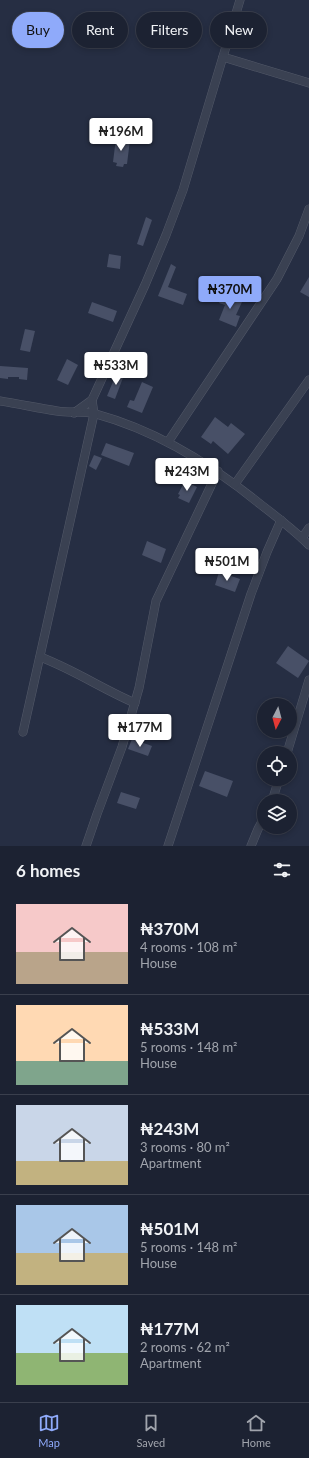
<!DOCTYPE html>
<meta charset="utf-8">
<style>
:root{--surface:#1c2232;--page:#292f3e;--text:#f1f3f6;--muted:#a0a4ac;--line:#3a3f4d;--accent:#8faafa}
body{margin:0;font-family:Lato,sans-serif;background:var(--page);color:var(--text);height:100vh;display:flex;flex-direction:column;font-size:15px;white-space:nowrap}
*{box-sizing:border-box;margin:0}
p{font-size:13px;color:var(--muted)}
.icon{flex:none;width:22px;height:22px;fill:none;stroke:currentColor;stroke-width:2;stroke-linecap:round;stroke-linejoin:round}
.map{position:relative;height:846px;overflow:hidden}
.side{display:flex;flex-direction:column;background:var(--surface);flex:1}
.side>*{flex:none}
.banner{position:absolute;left:12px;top:12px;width:285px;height:36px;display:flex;gap:8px}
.needle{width:26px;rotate:186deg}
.controls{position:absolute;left:257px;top:698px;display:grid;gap:8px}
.controls a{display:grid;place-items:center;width:40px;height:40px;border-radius:50%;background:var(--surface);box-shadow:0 2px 6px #0003,0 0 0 1px var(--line);font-size:20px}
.price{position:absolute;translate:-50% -34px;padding:0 9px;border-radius:4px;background:#fff;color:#222;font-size:13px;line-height:26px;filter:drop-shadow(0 1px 2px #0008)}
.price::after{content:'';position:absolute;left:50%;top:24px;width:12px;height:9px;margin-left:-6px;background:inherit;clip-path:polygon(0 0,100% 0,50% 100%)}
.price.current{background:var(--accent);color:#111}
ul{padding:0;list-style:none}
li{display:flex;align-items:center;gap:12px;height:100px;padding:0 16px}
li+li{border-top:1px solid var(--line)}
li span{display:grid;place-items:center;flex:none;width:112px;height:80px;border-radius:0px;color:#555}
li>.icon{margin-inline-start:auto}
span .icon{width:48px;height:48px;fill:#fffc;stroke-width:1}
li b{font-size:17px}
h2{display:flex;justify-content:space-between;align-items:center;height:48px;padding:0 16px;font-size:17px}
.chip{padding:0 14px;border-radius:18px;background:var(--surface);box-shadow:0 2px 6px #0003,0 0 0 1px var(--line);font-size:14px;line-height:36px}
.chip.current{background:var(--accent);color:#111}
.dock{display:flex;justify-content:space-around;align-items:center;height:56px;border-top:1px solid var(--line);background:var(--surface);font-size:11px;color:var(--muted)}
.dock a{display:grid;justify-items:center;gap:2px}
.dock .current{color:var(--accent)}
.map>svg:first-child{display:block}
</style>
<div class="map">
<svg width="309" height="846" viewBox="0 0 309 846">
<rect width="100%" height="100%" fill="#262e43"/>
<g fill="#485067">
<path d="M 116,138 L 130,140 L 127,164 L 124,164 L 123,167 L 116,166 L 117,163 L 113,162 Z"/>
<path d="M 146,217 L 152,220 L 143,246 L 137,244 Z"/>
<path d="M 109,254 L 121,256 L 120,269 L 107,267 Z"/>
<path d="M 171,264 L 176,267 L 168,287 L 187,294 L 183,305 L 158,296 Z"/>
<path d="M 309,277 L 309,297 L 300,292 Z"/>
<path d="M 223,294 L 242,302 L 236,315 L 240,316 L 236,327 L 219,320 L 225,305 L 219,303 Z"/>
<path d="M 92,302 L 117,311 L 113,322 L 88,313 Z"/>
<path d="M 25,329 L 35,331 L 30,352 L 20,350 Z"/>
<path d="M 67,359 L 78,365 L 68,385 L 57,380 Z"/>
<path d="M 0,366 L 28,368 L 27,380 L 19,379 L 19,377 L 8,377 L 8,379 L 0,378 Z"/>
<path d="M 117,372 L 124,375 L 115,399 L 107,396 Z"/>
<path d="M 142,382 L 153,387 L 142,413 L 127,407 L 130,400 L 134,401 Z"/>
<path d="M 215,417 L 228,427 L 231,423 L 245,434 L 228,454 L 213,441 L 211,444 L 201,437 Z"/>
<path d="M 106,443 L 134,453 L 129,466 L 101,455 Z"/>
<path d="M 94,455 L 102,458 L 96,470 L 89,466 Z"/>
<path d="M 179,462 L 195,469 L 189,483 L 172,475 Z"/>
<path d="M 185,481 L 197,487 L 189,503 L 178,498 L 180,495 L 178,494 Z"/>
<path d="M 147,541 L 166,549 L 161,563 L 142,555 Z"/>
<path d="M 219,572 L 240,579 L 235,592 L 215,585 Z"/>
<path d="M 288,646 L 309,661 L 298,678 L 276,663 Z"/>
<path d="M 132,739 L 152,746 L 148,756 L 128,749 Z"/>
<path d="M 205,771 L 233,781 L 227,797 L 199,786 Z"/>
<path d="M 121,792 L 140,798 L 136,809 L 117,803 Z"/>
</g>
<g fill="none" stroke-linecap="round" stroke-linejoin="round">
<defs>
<g id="minor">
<path d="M 223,57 L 309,83"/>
<path d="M 0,401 C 19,404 38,408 57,411 C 70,413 84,411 96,414 C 158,431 211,464 260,504 C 277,517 294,530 309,545"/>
<path d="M 74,413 L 92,400 L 145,285 L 166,235 L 183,190 L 240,0"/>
<path d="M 168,442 L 277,279 L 299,236 L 309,209"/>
<path d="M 235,484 L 309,380"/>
<path d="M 302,538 L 309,528"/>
<path d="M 40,657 C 73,669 102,689 135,703"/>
<path d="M 23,732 L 94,414 L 92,400"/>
<path d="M 287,753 L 309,680"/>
<path d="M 272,801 L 279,779"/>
<path d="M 86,846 L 97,814 L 122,747 L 139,688 L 156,601 L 218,471"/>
<path d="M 168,846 L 251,594 L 267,552 L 281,520"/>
<path d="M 251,846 L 258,829 L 264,818"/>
</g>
</defs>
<use href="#minor" stroke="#535969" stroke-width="9"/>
<use href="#minor" stroke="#3a4152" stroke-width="8"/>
</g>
</svg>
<div class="controls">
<a><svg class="needle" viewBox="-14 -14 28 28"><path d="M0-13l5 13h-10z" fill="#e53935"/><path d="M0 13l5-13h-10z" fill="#a0a4ac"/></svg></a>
<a><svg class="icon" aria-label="locate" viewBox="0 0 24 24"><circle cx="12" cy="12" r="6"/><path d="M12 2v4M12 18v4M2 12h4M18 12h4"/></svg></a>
<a><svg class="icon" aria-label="layers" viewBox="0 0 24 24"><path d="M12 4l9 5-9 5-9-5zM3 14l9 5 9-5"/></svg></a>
</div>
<b class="price" style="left:121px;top:152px">₦196M</b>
<b class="price current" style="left:230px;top:310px">₦370M</b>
<b class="price" style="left:116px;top:386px">₦533M</b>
<b class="price" style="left:187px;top:492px">₦243M</b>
<b class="price" style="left:227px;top:582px">₦501M</b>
<b class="price" style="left:140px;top:748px">₦177M</b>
<div class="banner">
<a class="chip current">Buy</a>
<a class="chip">Rent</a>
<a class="chip">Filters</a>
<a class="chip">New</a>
</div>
</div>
<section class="side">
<h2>6 homes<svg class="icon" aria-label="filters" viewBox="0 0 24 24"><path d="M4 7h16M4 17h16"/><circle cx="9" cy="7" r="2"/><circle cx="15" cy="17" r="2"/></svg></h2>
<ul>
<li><span style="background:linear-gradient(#f6c9c9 60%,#b9a48a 0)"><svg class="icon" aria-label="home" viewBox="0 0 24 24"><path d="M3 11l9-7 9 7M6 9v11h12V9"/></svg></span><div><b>₦370M</b><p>4 rooms · 108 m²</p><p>House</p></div></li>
<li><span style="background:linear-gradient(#ffd9b3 70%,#7fa58c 0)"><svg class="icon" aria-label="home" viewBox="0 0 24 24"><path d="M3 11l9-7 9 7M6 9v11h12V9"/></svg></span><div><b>₦533M</b><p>5 rooms · 148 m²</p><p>House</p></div></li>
<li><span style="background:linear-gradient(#c9d6e8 70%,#c2b280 0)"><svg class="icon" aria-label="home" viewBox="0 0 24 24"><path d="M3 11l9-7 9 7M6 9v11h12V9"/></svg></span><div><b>₦243M</b><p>3 rooms · 80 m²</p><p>Apartment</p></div></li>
<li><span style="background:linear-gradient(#a9c7e8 60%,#c2b280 0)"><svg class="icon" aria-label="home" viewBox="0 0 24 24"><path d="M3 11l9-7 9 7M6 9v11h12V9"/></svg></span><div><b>₦501M</b><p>5 rooms · 148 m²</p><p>House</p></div></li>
<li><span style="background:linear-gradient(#bfe0f5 60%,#8fb573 0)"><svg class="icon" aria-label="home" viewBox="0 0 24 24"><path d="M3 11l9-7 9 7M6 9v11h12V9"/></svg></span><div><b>₦177M</b><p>2 rooms · 62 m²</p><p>Apartment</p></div></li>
</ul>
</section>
<nav class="dock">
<a class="current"><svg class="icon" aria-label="map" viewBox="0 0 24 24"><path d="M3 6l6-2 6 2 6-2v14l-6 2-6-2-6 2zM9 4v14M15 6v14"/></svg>Map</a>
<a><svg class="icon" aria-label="saved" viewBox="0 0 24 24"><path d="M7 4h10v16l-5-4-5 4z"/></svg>Saved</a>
<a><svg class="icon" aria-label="home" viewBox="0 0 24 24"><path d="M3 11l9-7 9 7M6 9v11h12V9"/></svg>Home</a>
</nav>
